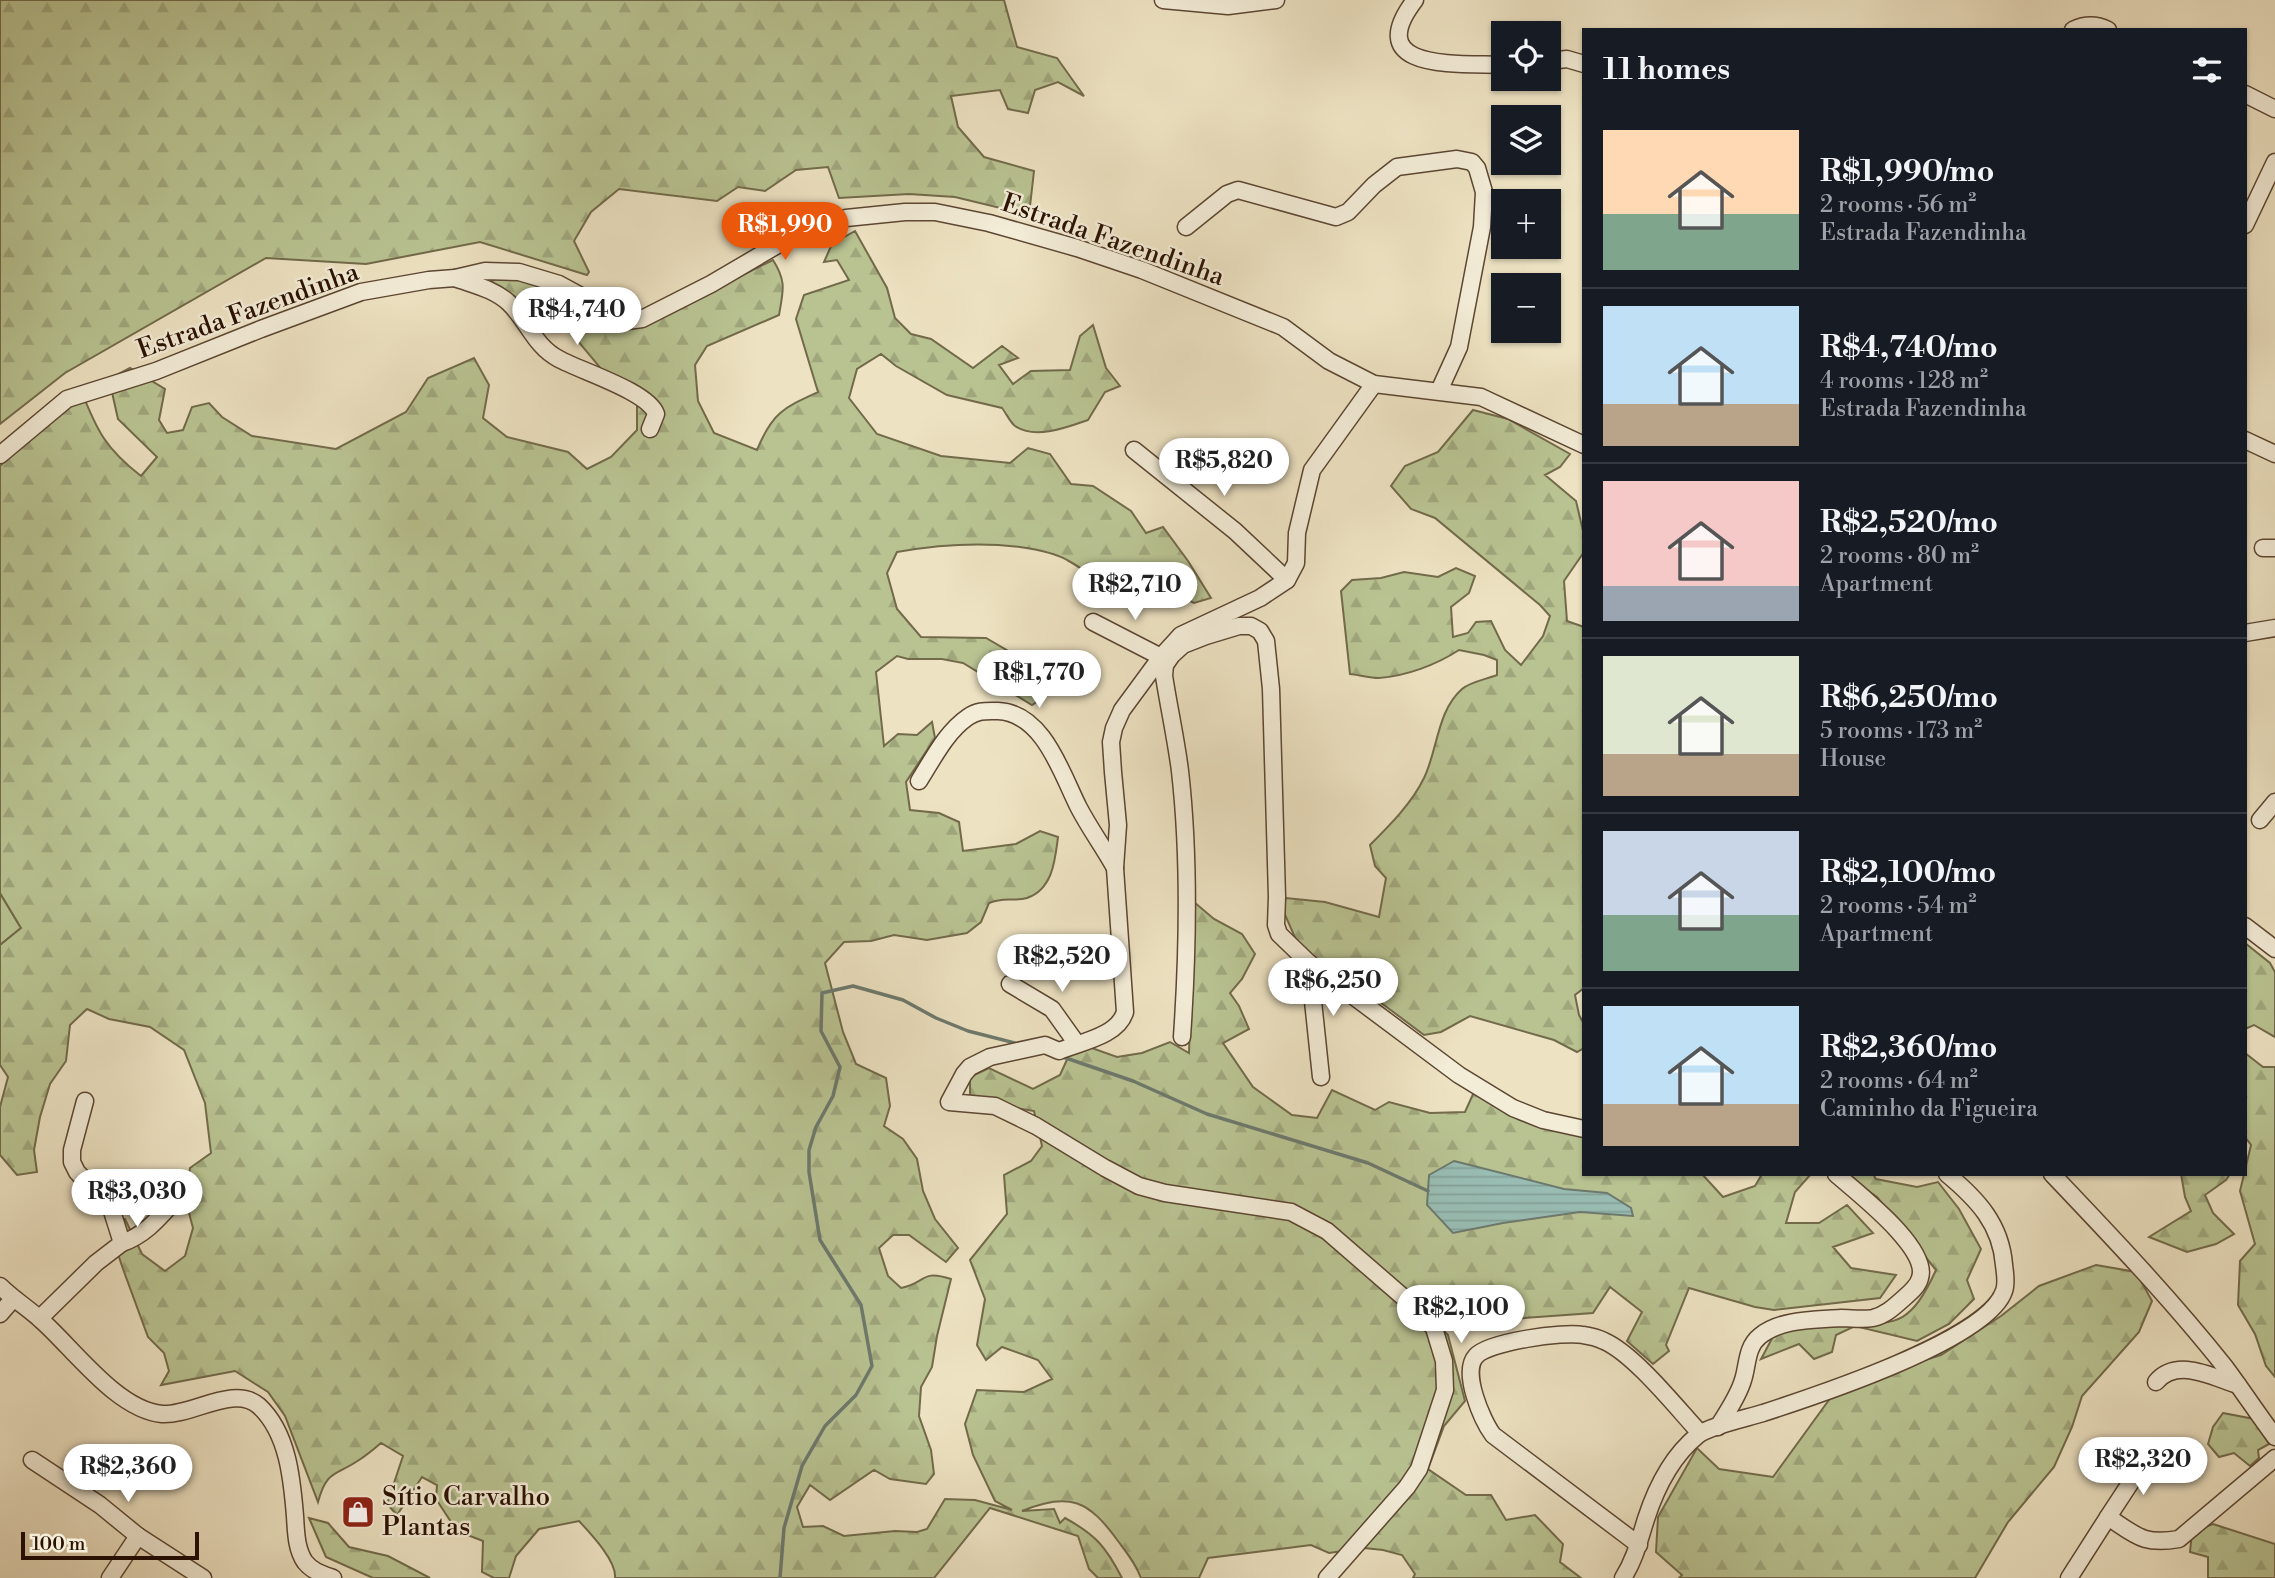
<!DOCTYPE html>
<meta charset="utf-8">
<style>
:root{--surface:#171b24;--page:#242831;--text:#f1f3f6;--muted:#9ea1a6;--line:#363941;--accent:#ea580c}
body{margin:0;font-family:"Libre Bodoni",serif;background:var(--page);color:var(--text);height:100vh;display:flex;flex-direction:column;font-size:26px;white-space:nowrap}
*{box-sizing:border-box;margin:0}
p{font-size:23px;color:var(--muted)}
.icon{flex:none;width:38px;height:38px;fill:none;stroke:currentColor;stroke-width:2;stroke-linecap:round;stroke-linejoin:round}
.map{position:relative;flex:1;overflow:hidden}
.side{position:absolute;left:1582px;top:28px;width:665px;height:1148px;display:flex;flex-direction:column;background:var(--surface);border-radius:0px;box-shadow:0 2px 5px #0004}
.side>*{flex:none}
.fabs{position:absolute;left:1491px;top:21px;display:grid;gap:14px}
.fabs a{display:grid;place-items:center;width:70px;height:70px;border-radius:0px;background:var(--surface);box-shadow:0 2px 5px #0004;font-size:35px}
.scale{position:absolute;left:21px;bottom:18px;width:178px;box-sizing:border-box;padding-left:7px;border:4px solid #2b1202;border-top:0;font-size:19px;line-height:24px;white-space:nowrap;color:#2b1202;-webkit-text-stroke:5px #f3ecd7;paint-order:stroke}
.price{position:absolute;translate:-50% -60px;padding:0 16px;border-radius:24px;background:#fff;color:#222;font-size:23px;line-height:46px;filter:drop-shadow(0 2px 4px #0008)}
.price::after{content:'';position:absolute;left:50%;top:42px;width:21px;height:16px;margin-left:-10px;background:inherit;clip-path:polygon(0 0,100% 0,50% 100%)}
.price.on{background:var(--accent);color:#fff}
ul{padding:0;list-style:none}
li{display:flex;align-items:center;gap:21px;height:175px;padding:0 21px}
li+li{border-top:2px solid var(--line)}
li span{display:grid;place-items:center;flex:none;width:196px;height:140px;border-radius:0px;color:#555}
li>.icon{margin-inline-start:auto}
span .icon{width:84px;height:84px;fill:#fffc;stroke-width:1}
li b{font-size:30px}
h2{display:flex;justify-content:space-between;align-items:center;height:84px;padding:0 21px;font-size:30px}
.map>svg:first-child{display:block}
</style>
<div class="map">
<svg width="2275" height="1578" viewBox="0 0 2275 1578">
<defs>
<pattern id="forest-firs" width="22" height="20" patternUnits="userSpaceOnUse" patternTransform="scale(1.75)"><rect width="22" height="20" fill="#b9c392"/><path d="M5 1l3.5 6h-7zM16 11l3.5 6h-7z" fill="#9fa67c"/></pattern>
<pattern id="water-rules" width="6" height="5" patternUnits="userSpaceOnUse" patternTransform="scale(1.75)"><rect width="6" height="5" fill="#99bdb4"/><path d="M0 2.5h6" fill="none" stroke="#84a199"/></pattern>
</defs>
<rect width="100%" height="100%" fill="#ede2c2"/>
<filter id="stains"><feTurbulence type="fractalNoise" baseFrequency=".00286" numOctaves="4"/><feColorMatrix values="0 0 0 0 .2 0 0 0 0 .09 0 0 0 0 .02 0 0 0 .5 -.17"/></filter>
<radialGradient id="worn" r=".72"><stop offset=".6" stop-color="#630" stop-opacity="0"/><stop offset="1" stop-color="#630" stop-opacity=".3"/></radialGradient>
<path fill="#b9c392" stroke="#726a4a" stroke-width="2" d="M 0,893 L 21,928 L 0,945 Z"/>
<g fill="url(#forest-firs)" stroke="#726a4a" stroke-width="2">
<path d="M 0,0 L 1004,0 L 1017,47 L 1057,58 L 1084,96 L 1058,82 L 1035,90 L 1028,113 L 1008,109 L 1000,90 L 951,96 L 958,127 L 984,157 L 1034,171 L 1029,215 L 955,197 L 909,194 L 839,198 L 828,167 L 796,170 L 765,191 L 738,187 L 717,201 L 619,189 L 591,212 L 574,241 L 589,272 L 587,275 L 480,242 L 366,264 L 266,258 L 65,373 L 0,424 Z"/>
<path d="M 855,231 L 887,288 L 895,318 L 911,334 L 931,339 L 973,368 L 1002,346 L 1018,358 L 999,365 L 1013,384 L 1031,371 L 1070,370 L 1080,336 L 1093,325 L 1106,368 L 1120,386 L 1105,392 L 1088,420 C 1068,427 1035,440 1015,426 C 1010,422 1006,413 1002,408 L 947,395 L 896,366 L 881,354 L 857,369 L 849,398 L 877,434 L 941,456 L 1010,463 L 1028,448 L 1050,454 L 1071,484 L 1093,486 L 1131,511 L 1146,533 L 1163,527 L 1188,561 L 1211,598 L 1194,603 L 1144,579 C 1104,597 1099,577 1067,560 C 1055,553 1034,549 1020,547 C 979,542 937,545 897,552 L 887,573 L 897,609 L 921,637 L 986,638 L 1053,677 L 1052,692 L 1032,705 L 963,663 L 942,659 L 908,659 L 897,656 L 876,672 L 884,746 L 898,734 L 917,735 L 932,722 L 935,738 L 906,782 L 910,810 L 939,813 L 959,822 L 963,851 L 1016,844 L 1040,831 L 1058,837 C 1055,860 1053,889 1027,898 C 1014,902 1005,896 989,903 L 981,922 L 967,933 L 927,940 L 894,935 L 871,941 L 844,942 L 825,963 L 843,1032 L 856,1064 L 886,1078 L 890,1106 L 884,1126 L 903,1139 L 917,1159 L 923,1191 L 935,1219 L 958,1248 L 946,1262 L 909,1235 L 893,1235 L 879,1248 L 888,1276 L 901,1288 C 927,1283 920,1269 951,1279 L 937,1336 L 932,1367 L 921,1387 L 919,1416 L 931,1450 L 934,1474 L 926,1484 L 890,1479 L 874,1470 L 830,1500 L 810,1485 L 797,1507 L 803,1527 L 823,1526 L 844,1536 L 895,1531 L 917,1532 L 927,1529 L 945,1499 L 975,1500 L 1012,1510 L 995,1501 L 973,1455 L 965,1424 L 977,1390 L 1024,1392 L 1052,1379 L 1038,1360 L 1002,1347 L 986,1360 L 977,1345 L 985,1299 L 970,1260 L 1007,1214 L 1004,1175 L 1031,1161 L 1042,1146 L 1034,1111 L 970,1100 L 970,1077 L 989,1068 L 1033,1089 L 1060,1075 L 1075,1042 L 1117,1057 L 1142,1053 L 1170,1042 L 1189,1053 L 1194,902 L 1214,919 L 1242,934 L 1255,954 L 1242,979 L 1230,993 L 1239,1006 L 1249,1029 L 1223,1043 L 1253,1087 L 1292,1115 L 1317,1118 L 1332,1090 L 1375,1110 L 1389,1102 L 1430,1113 L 1465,1112 L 1474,1092 L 1520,1120 L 1584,1135 L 1584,1174 L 1702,1174 L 1723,1197 L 1755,1186 L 1762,1174 L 1811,1174 L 1795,1192 L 1786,1223 L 1819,1223 L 1847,1205 L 1873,1233 L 1833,1247 L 1851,1268 L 1896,1275 L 1880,1298 L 1774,1310 L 1755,1307 L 1689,1288 L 1666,1345 L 1669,1351 L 1653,1364 L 1627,1341 L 1642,1312 L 1610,1287 L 1593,1313 L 1484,1321 L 1442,1287 L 1421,1308 L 1448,1335 L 1465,1401 L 1444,1426 L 1428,1469 L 1466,1495 L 1491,1495 L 1506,1520 L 1535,1515 L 1563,1544 L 1560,1562 L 1581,1578 L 1413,1578 L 1415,1574 L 1402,1555 L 1383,1550 L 1364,1548 L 1329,1553 L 1311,1545 L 1208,1558 L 1199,1578 L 1141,1578 C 1136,1564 1127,1553 1118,1541 C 1089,1501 1070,1491 1022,1511 L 1054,1509 L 1060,1523 L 1065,1518 C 1096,1535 1106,1547 1122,1578 L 1098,1578 L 1089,1569 L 1078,1536 L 990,1508 L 934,1578 L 615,1578 C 617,1561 590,1533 579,1521 L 539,1529 L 516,1556 L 509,1578 L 494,1578 L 482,1572 L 483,1541 L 457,1531 L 436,1499 L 437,1485 L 422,1477 L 397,1515 L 387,1504 L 403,1456 L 381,1443 C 374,1449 367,1455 359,1460 C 336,1476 327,1469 318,1502 L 285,1416 L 268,1392 L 235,1371 L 161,1385 L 169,1371 L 164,1353 L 148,1337 L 123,1269 L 112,1236 L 113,1218 L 125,1219 L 142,1254 L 165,1271 L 185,1256 L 193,1228 L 186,1202 L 190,1168 L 211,1153 L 205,1103 L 184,1050 L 150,1027 L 109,1019 L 87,1009 L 70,1025 L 66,1061 L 50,1084 L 40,1117 L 34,1150 L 37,1172 L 17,1175 L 0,1155 L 0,1107 L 8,1077 L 0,1065 L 0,945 L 21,928 L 0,893 L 0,466 L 81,390 C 97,431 106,449 141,476 L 157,457 L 118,419 L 109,379 L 130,368 L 165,389 L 159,420 L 167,433 L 183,430 L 192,407 L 209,403 L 222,417 L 252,436 L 336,449 L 406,412 L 428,378 L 474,358 L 489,385 L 483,418 L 507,437 L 568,452 L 587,469 L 611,457 L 637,430 L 637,392 L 607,376 L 563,323 L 519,302 L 491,282 L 504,272 L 569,295 L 637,328 L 773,260 C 787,282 783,291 779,315 L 707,346 L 695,365 L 698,401 L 714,433 L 757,450 C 772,413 783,408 818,392 L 796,319 L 804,295 L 849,280 L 837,260 L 824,262 L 832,244 Z"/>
<path d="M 1473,410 L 1508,419 L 1570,454 L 1560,467 L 1545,475 L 1576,501 L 1584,535 L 1584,552 L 1564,581 L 1567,621 L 1584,627 L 1584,988 L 1575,995 L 1579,1015 L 1584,1024 L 1584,1048 L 1577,1052 L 1554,1040 L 1470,1016 L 1441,1032 L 1424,1035 L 1368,993 L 1321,967 L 1297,942 L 1282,908 L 1286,898 L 1325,902 L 1379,917 L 1386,878 L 1375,866 L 1370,845 C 1390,825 1412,803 1424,778 C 1438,749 1437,711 1462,689 C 1470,682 1487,679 1497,675 L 1497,660 L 1484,655 L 1459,650 C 1436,665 1406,676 1379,678 C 1370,678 1359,675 1350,674 L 1341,591 L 1352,580 L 1381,578 L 1404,572 L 1438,577 L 1456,568 L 1475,576 L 1469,593 L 1451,607 L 1453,637 L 1468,633 L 1476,622 L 1491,621 L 1505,650 L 1521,665 L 1543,636 L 1550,616 L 1540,605 L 1435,518 L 1411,509 L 1391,486 L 1405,466 L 1438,452 Z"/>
<path d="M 2245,943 L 2270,963 L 2275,972 L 2275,1037 L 2254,1025 L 2245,1029 Z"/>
<path d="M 2245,1053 L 2263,1067 L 2275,1067 L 2275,1377 L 2266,1366 L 2255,1334 L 2238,1305 L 2240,1261 L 2255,1244 L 2240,1191 L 2251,1145 L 2245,1137 Z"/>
<path d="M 1843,1174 L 1873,1174 L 1876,1179 L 1917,1187 L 1938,1182 L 1959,1209 L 1981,1249 L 1967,1280 L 1974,1299 L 1949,1324 L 1917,1341 L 1855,1326 L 1836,1335 L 1832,1352 L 1814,1359 L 1799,1344 L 1761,1359 L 1775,1333 C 1793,1330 1812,1325 1830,1324 C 1892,1321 1906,1335 1936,1270 L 1877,1197 Z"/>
<path d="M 2181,1174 L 2230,1174 L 2226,1180 L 2205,1195 L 2213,1213 L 2234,1234 L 2216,1244 L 2187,1252 L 2149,1237 L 2191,1211 L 2185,1197 Z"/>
<path d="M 2096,1265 L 2136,1272 L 2152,1301 L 2139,1332 L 2082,1396 L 2072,1427 L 2054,1467 L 2008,1522 L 1975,1578 L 1679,1578 L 1682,1575 L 1656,1552 L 1658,1517 L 1697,1448 L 1719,1469 L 1773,1477 L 1834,1393 L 1867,1378 L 1941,1355 L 2001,1316 L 2039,1286 Z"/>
<path d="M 2223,1413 L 2254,1419 L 2269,1444 L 2258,1450 L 2259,1458 L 2250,1466 L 2234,1453 L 2219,1457 L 2208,1444 L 2213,1427 Z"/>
<path d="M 309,1518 L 328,1523 L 349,1547 L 388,1556 L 430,1578 L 373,1578 L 326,1557 Z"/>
<path d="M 2213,1524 L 2275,1544 L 2275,1578 L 2208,1578 L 2208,1557 L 2190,1552 L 2192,1532 Z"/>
</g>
<path fill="url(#water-rules)" stroke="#6d796d" stroke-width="2" d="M 1454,1161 L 1564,1189 L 1607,1193 L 1631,1208 L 1633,1216 L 1580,1212 L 1503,1223 L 1453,1233 L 1427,1205 L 1429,1175 Z"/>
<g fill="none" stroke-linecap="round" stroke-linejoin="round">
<g stroke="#6d796d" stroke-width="3.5">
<path d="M 1063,1057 L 1133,1081 L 1207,1114 L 1368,1163 L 1428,1191"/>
<path d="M 780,1578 L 784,1528 L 802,1466 L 825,1426 L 856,1395 L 872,1366 L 861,1305 L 820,1240 L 809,1172 L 809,1150 L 816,1127 L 833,1096 L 840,1067 L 821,1031 L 822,993 L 853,986 L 903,1000 L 936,1018 L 968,1031 L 1019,1044"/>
</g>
<defs>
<g id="minor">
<path d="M 1163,0 L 1228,6 L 1276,0"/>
<path d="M 1415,0 C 1360,72 1459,63 1503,65"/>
<path d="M 2073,30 C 2085,24 2096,24 2108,30"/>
<path d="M 1549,61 L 1567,59 L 1584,64"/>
<path d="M 2245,94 L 2275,109"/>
<path d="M 2245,225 L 2275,162"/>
<path d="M 1186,227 L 1227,194 L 1238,190 L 1336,217 L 1348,212 L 1374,185 L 1397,167 L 1457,159 L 1472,162 L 1477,168 L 1484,192 L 1482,227 L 1459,347 L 1439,391"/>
<path d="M 455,278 C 474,285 494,289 509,303 C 527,320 535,347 559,359 C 581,371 649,392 656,414 L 650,429"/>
<path d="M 2245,440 L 2275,454"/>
<path d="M 1134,450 L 1235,531 L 1287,580"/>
<path d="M 0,455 L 67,399 L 156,371 L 261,329 L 361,292 L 429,280 L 455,278 L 485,271 L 519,272 L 559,284 L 627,321 L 642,319 L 711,284 L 791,237 L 846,218 L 905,212 L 935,212 L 989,223 L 1077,248 L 1142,270 L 1283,327 L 1329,361 L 1374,384 L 1481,397 L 1584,445"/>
<path d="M 2263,548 L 2275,548"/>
<path d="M 1093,622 L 1161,657"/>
<path d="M 2245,633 L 2275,628"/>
<path d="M 919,781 C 933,759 946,732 968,717 C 978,710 986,711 998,711 C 1044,713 1062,775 1079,808 C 1090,829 1104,848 1115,868"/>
<path d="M 2260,820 L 2275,802"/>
<path d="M 2245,926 L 2275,949"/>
<path d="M 1309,963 L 1321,1077"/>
<path d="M 1010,984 L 1052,1009 L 1077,1044"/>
<path d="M 1182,1037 C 1188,949 1190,859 1180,771 C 1176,739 1169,708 1164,676 L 1165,665 L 1172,655 L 1183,645 L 1206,636 L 1239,626 L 1251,626 L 1260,631 L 1266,641 L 1271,689 L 1277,897 L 1276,925 L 1279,934 L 1309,963 L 1459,1075 L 1513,1108 L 1543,1120 L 1584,1129"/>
<path d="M 2052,1174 C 2111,1236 2171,1299 2225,1367 C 2242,1390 2258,1414 2275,1437"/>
<path d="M 122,1243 C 148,1234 162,1214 180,1195"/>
<path d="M 0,1286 C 13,1299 28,1308 41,1320 C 73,1348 117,1410 162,1414 C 192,1416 234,1384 259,1406 C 288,1433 292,1479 295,1516 C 296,1531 296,1549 305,1562 C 312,1571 322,1574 333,1578"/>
<path d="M 0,1314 L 13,1299"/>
<path d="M 40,1318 L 96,1263 L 122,1243 L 111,1208 L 77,1172 L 72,1162 L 72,1150 L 85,1101"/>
<path d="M 2156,1382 C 2177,1357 2212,1377 2238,1385"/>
<path d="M 1718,1427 C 1727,1412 1738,1397 1743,1380 C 1748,1365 1746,1347 1760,1336 C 1780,1319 1815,1320 1841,1318 C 1851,1318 1863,1320 1873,1318 C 1886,1315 1895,1306 1904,1298 C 1911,1292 1918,1286 1920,1278 C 1930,1248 1856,1192 1836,1174"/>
<path d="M 32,1460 L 100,1505 L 138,1536 L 203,1578"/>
<path d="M 2108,1517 L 2148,1456"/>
<path d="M 1639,1545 L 1493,1435 C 1482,1420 1461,1372 1476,1356 C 1488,1342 1564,1331 1583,1335 C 1590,1336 1598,1338 1604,1341 C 1634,1354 1676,1407 1700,1433"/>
<path d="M 110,1578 L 138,1536"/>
<path d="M 1327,1578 L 1407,1487 L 1419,1469 L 1445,1390 L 1444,1361 L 1434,1328 L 1410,1303 L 1327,1231 L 1291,1212 L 1165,1193 L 1139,1186 L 1105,1168 L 1036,1126 L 995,1106 L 949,1102 L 964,1074 L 970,1067 L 990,1057 L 1045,1045 L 1059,1051 C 1081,1042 1118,1036 1125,1012 L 1115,868 L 1118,825 L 1113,772 L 1111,742 L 1114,728 L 1122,710 L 1161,657 L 1181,635 L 1260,598 L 1287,580 L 1296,563 L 1297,533 L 1312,470 L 1374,384"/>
<path d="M 1623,1578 C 1635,1559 1639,1541 1646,1519 C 1656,1488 1672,1456 1698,1435 C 1709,1426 1747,1418 1763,1413 C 1812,1397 1988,1340 2004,1291 C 2007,1283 2005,1273 2004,1265 C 2001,1224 1977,1199 1947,1174"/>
<path d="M 2069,1578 L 2108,1517 C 2137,1536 2143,1545 2179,1539 L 2275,1458"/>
</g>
</defs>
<use href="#minor" stroke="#5c4632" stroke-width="19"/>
<use href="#minor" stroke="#f3ecd7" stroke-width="16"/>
</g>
<defs>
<symbol id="shop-square" viewBox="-11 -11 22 22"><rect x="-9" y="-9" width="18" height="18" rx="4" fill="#8f2418" stroke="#f3ecd7"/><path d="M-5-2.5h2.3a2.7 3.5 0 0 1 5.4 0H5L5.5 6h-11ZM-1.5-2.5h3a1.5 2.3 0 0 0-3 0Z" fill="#fff"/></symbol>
</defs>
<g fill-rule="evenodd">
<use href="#shop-square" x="339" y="1493" width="38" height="38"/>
</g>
<g text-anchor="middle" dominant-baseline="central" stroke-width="5" stroke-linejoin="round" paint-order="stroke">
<g font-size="26" fill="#2b1202" stroke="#f3ecd7">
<text transform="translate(1113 240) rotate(19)">Estrada Fazendinha</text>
<text transform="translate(248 311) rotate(-20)">Estrada Fazendinha</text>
</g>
<g font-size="26" fill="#2b1202" stroke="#f3ecd7" text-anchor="start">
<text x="382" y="1497">Sítio Carvalho<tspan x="382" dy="30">Plantas</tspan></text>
</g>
</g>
<rect width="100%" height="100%" filter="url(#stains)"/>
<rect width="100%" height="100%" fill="url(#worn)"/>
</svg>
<div class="fabs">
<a><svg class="icon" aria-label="locate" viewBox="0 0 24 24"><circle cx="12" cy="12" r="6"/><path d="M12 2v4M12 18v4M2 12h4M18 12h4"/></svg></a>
<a><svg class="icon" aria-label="layers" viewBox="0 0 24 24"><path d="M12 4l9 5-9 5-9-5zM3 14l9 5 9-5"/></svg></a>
<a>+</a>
<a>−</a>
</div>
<div class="scale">100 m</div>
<b class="price on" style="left:785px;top:262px">R$1,990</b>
<b class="price" style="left:577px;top:347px">R$4,740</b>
<b class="price" style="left:1224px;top:498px">R$5,820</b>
<b class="price" style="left:1135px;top:622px">R$2,710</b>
<b class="price" style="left:1039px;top:710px">R$1,770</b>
<b class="price" style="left:1062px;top:994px">R$2,520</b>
<b class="price" style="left:1333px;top:1018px">R$6,250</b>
<b class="price" style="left:137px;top:1229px">R$3,030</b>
<b class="price" style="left:1461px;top:1345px">R$2,100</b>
<b class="price" style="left:2143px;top:1497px">R$2,320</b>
<b class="price" style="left:128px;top:1504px">R$2,360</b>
<section class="side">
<h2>11 homes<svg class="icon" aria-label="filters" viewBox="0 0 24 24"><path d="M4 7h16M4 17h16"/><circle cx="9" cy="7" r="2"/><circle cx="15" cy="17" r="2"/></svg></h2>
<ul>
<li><span style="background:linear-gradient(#ffd9b3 60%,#7fa58c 0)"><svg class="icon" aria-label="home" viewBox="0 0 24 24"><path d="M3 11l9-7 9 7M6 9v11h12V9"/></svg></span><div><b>R$1,990/mo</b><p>2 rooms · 56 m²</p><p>Estrada Fazendinha</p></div></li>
<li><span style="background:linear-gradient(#bfe0f5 70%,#b9a48a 0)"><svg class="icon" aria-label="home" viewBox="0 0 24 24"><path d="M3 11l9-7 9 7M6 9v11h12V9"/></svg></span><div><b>R$4,740/mo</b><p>4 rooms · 128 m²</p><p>Estrada Fazendinha</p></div></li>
<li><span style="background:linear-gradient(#f6c9c9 75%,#9aa5b1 0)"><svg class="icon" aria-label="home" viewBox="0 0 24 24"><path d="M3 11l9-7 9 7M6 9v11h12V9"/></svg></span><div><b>R$2,520/mo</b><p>2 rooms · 80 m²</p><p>Apartment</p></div></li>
<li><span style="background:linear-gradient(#dfe7d0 70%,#b9a48a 0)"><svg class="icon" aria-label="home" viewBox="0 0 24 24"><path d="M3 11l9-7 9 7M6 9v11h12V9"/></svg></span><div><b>R$6,250/mo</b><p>5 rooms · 173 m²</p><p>House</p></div></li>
<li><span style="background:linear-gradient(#c9d6e8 60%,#7fa58c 0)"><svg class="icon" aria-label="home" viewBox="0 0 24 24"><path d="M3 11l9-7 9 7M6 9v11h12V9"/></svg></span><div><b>R$2,100/mo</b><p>2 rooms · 54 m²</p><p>Apartment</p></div></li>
<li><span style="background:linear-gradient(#bfe0f5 70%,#b9a48a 0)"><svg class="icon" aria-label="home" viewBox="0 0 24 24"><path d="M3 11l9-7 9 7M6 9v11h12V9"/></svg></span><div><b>R$2,360/mo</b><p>2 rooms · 64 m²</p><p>Caminho da Figueira</p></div></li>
</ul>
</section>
</div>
